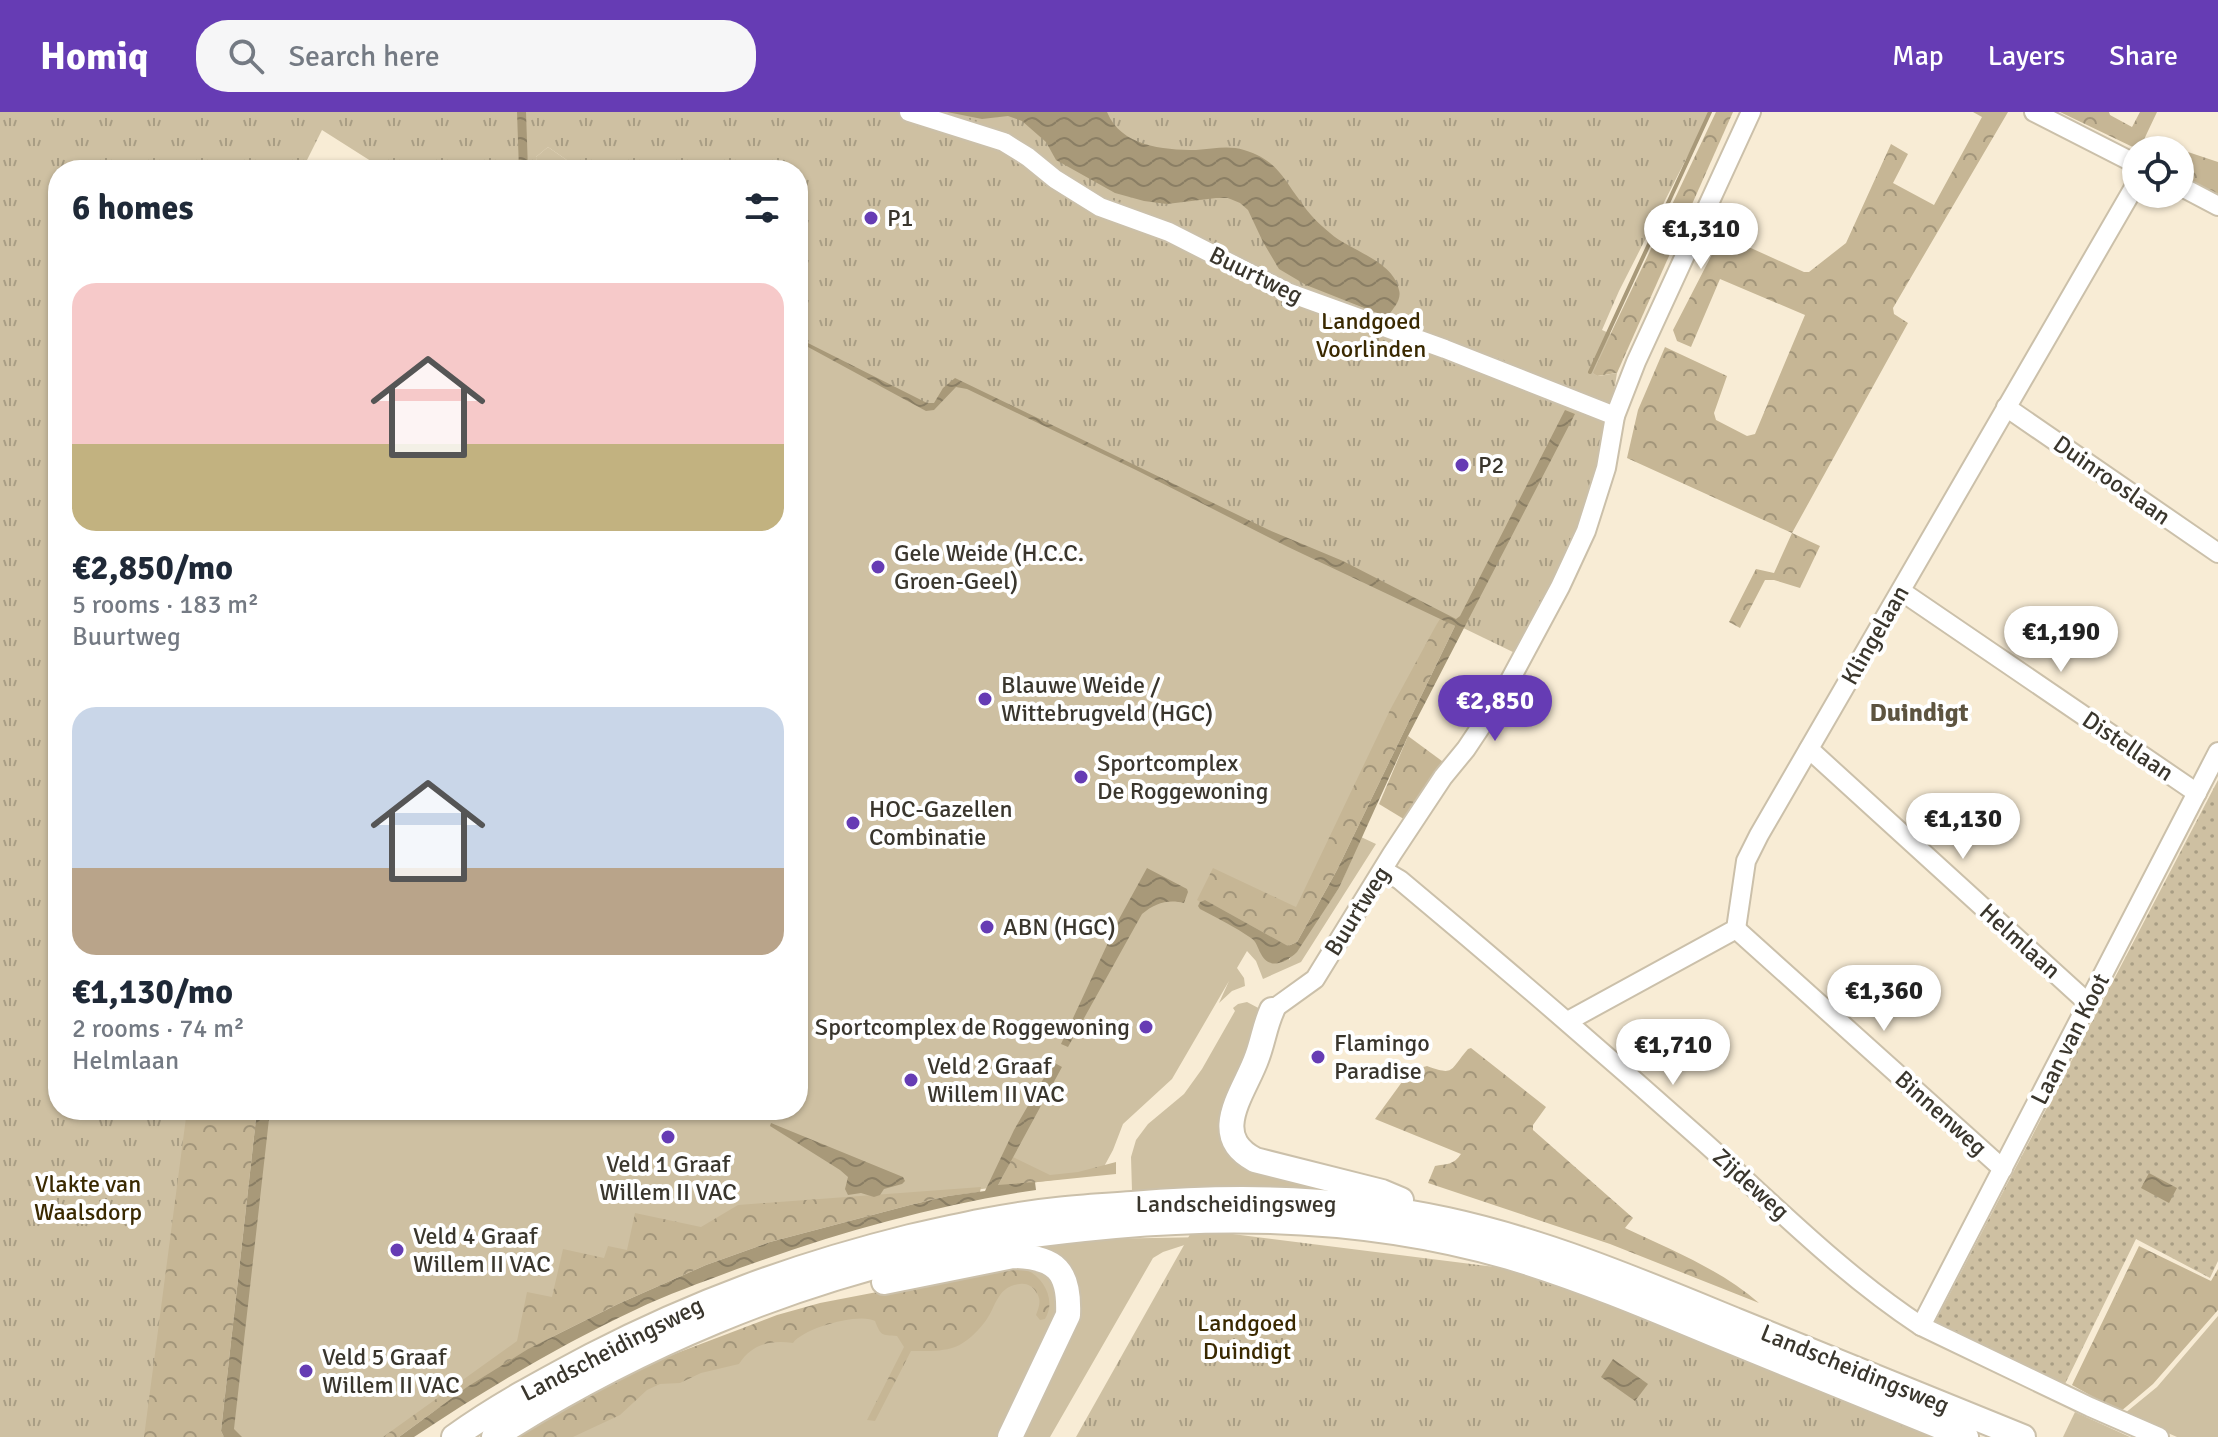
<!DOCTYPE html>
<meta charset="utf-8">
<style>
:root{--surface:#fff;--page:#f6f6f7;--text:#1f2937;--muted:#747a83;--accent:#663cb4}
body{margin:0;font-family:Signika,sans-serif;background:var(--page);color:var(--text);height:100vh;display:flex;flex-direction:column;font-size:30px;white-space:nowrap}
*{box-sizing:border-box;margin:0}
p{font-size:26px;color:var(--muted)}
.icon{flex:none;width:44px;height:44px;fill:none;stroke:currentColor;stroke-width:2;stroke-linecap:round;stroke-linejoin:round}
.map{position:relative;flex:1;overflow:hidden}
.panel{position:absolute;left:48px;top:48px;width:760px;height:960px;display:flex;flex-direction:column;background:var(--surface);border-radius:32px;box-shadow:0 2px 6px #0004}
.panel>*{flex:none}
.tools{position:absolute;left:2122px;top:24px;display:grid;gap:16px}
.tools a{display:grid;place-items:center;width:72px;height:72px;border-radius:50%;background:var(--surface);box-shadow:0 2px 6px #0004;font-size:40px}
.price{position:absolute;translate:-50% -68px;padding:0 18px;border-radius:28px;background:#fff;color:#222;font-size:26px;line-height:52px;filter:drop-shadow(0 2px 4px #0008)}
.price::after{content:'';position:absolute;left:50%;top:48px;width:24px;height:18px;margin-left:-12px;background:inherit;clip-path:polygon(0 0,100% 0,50% 100%)}
.price.selected{background:var(--accent);color:#fff}
ul{padding:0;list-style:none}
li{display:grid;align-content:center;gap:16px;height:424px;padding:0 24px}
li span{display:grid;place-items:center;height:248px;border-radius:24px;color:#555}
li>.icon{margin-inline-start:auto}
span .icon{width:144px;height:144px;fill:#fffc;stroke-width:1}
li b{font-size:34px}
h2{display:flex;justify-content:space-between;align-items:center;height:96px;padding:0 24px;font-size:34px}
header{display:flex;align-items:center;gap:48px;box-sizing:border-box;height:112px;padding:0 40px;background:var(--accent);color:#fff}
header strong{font-size:38px}
nav{display:flex;gap:44px;margin-inline-start:auto;font-size:28px}
.search{width:560px;height:72px;background:var(--page);display:flex;align-items:center;gap:20px;box-sizing:border-box;padding:0 28px;border-radius:32px;color:var(--muted);font-size:30px}
.map>svg:first-child{display:block}
</style>
<header>
<strong>Homiq</strong>
<div class="search"><svg class="icon" aria-label="search" viewBox="0 0 24 24"><circle cx="10" cy="10" r="6"/><path d="M15 15l6 6"/></svg>Search here</div>
<nav><a>Map</a><a>Layers</a><a>Share</a></nav>
</header>
<div class="map">
<svg width="2218" height="1325" viewBox="0 0 2218 1325">
<defs>
<pattern id="forest-crowns" width="20" height="18" patternUnits="userSpaceOnUse" patternTransform="scale(2)"><rect width="20" height="18" fill="#c6b695"/><path d="M2 6a3 3 0 1 1 6 0M12 15a3 3 0 1 1 6 0" fill="none" stroke="#a2957a"/></pattern>
<pattern id="park-tufts" width="24" height="20" patternUnits="userSpaceOnUse" patternTransform="scale(2)"><rect width="24" height="20" fill="#cec0a2"/><path d="M3 7l-1-3M5 7V3M7 7l1-3M15 17l-1-3M17 17v-4M19 17l1-3" fill="none" stroke="#a89d84"/></pattern>
<pattern id="garden-dots" width="8" height="8" patternUnits="userSpaceOnUse" patternTransform="scale(2)"><rect width="8" height="8" fill="#cec0a2"/><path d="M2 2h.1M6 6h.1" fill="none" stroke="#a89d84" stroke-width="1.8" stroke-linecap="round"/></pattern>
<pattern id="water-waves" width="16" height="10" patternUnits="userSpaceOnUse" patternTransform="scale(2)"><rect width="16" height="10" fill="#a89979"/><path d="M0 5q4-4 8 0t8 0" fill="none" stroke="#8a7e64"/></pattern>
</defs>
<rect width="100%" height="100%" fill="#f8ecd5"/>
<g fill="#cec0a2">
<path d="M 548,35 L 581,58 L 537,58 L 536,45 Z"/>
<path d="M 798,227 L 956,269 L 1441,504 L 1290,824 L 1289,848 L 1339,776 L 1361,725 L 1376,732 L 1301,850 L 1263,867 L 1256,849 L 1247,839 L 1237,856 L 1244,866 L 1245,874 L 1232,879 L 1219,891 L 1229,869 L 1172,967 L 1123,1012 L 1113,1038 L 1100,1062 L 974,1078 L 696,1133 L 393,1325 L 227,1325 L 263,998 L 798,998 Z"/>
<path d="M 1247,890 L 1264,899 L 1223,1022 L 1376,1084 L 1234,1077 L 1132,1079 L 1131,1045 L 1136,1028 L 1148,1012 L 1184,982 L 1202,957 L 1235,899 L 1233,896 L 1238,892 Z"/>
<path d="M 1209,1125 L 1163,1140 L 1153,1146 L 1050,1325 L 518,1325 L 553,1300 L 1022,1134 L 1097,1127 Z"/>
<path d="M 2218,1204 L 2218,1325 L 2177,1325 L 2124,1302 L 2157,1275 Z"/>
<path d="M 2075,1300 L 2130,1325 L 2063,1325 Z"/>
</g>
<g fill="url(#forest-crowns)">
<path d="M 1716,0 L 1733,0 L 1617,261 L 1597,264 L 1592,261 Z"/>
<path d="M 1973,0 L 2008,0 L 1893,196 L 1894,202 L 1908,211 L 1792,421 L 1820,434 L 1800,476 L 1774,468 L 1765,468 L 1740,516 L 1729,510 L 1756,457 L 1774,461 L 1792,421 L 1627,346 L 1638,298 L 1665,235 L 1727,264 L 1714,301 L 1716,308 L 1747,324 L 1755,322 L 1805,203 L 1720,167 L 1691,235 L 1677,229 L 1673,218 L 1722,123 L 1804,160 L 1809,160 L 1846,131 L 1891,32 L 1908,42 L 1893,71 L 1934,93 L 1982,5 Z"/>
<path d="M 2060,0 L 2109,0 L 2110,3 L 2132,15 L 2140,0 L 2157,0 L 2139,38 Z"/>
<path d="M 2167,33 L 2218,50 L 2218,85 L 2180,66 L 2180,38 L 2165,38 Z"/>
<path d="M 1440,506 L 1455,514 L 1337,758 L 1297,830 L 1288,834 L 1205,788 L 1200,790 L 1197,788 L 1213,756 L 1296,795 L 1390,598 Z"/>
<path d="M 1408,624 L 1446,652 L 1407,709 L 1379,692 Z"/>
<path d="M 1471,936 L 1546,995 L 1533,1013 L 1533,1018 L 1633,1106 L 1625,1116 C 1671,1138 1720,1157 1759,1191 L 1610,1132 L 1428,1071 L 1435,1054 C 1446,1052 1454,1053 1461,1042 L 1375,1007 L 1410,959 L 1427,954 C 1455,964 1449,959 1468,937 Z"/>
<path d="M 165,998 L 257,998 L 221,1319 L 224,1325 L 132,1325 Z"/>
<path d="M 1013,1045 L 1050,1063 L 1078,1060 L 1116,1050 L 1116,1062 L 998,1074 Z"/>
<path d="M 981,1075 L 980,1080 L 948,1084 L 910,1093 L 770,1130 L 706,1153 L 618,1192 L 528,1237 L 467,1275 L 399,1325 L 383,1325 L 517,1229 L 527,1180 L 552,1185 L 563,1137 L 604,1146 L 608,1134 L 627,1138 L 635,1101 L 701,1115 L 738,1093 Z"/>
<path d="M 2139,1134 L 2211,1169 L 2218,1157 L 2218,1198 L 2153,1272 L 2120,1300 L 2072,1273 Z"/>
<path d="M 1007,1155 C 1014,1155 1021,1155 1027,1158 C 1045,1167 1056,1189 1045,1207 L 1040,1208 L 1036,1203 C 1039,1195 1042,1188 1036,1180 C 1033,1174 1026,1171 1020,1172 C 996,1174 996,1197 984,1211 C 977,1220 966,1231 955,1235 C 941,1240 925,1239 911,1239 L 875,1309 L 867,1308 L 904,1235 L 897,1224 C 881,1223 881,1224 875,1209 C 860,1200 803,1216 793,1231 C 770,1228 752,1232 739,1252 L 701,1261 L 680,1271 L 660,1272 L 647,1278 L 620,1303 L 573,1325 L 509,1325 L 619,1263 L 777,1203 L 820,1191 Z"/>
</g>
<g fill="url(#park-tufts)">
<path d="M 0,0 L 1710,0 L 1619,179 L 1602,218 L 1611,222 L 1593,261 L 1598,264 L 1617,261 C 1607,321 1597,382 1572,439 C 1556,474 1535,508 1517,542 L 956,270 L 935,294 L 929,296 L 798,227 L 798,58 L 581,58 L 548,35 L 536,45 L 537,58 L 385,58 L 322,18 L 302,58 L 58,58 L 58,998 L 187,998 L 144,1325 L 0,1325 Z"/>
<path d="M 1193,1117 L 1511,1157 L 1728,1237 L 1789,1267 L 1935,1325 L 1076,1325 Z"/>
</g>
<path fill="url(#garden-dots)" d="M 2218,668 L 2218,1149 L 2210,1166 L 2136,1127 L 2065,1272 L 1935,1210 Z"/>
<g fill="url(#water-waves)">
<path d="M 517,0 L 526,0 L 528,58 L 519,58 Z"/>
<path d="M 947,0 L 1107,0 C 1121,34 1162,38 1196,38 C 1213,37 1228,33 1244,38 C 1277,48 1282,65 1301,90 C 1309,102 1319,112 1330,121 C 1350,139 1393,148 1399,178 C 1402,188 1393,197 1387,205 L 1306,173 L 1279,157 L 1263,130 L 1248,98 L 1240,91 L 1228,86 L 1216,86 L 1167,92 L 1144,89 L 1115,81 L 1056,48 L 1046,30 L 1022,9 L 1008,4 L 982,7 Z"/>
<path d="M 798,226 L 927,291 L 934,291 L 943,276 L 955,266 L 1269,418 L 1343,449 L 1456,507 L 1460,504 L 1565,298 L 1575,302 L 1408,624 L 1339,776 L 1297,840 C 1287,850 1270,859 1261,842 C 1257,835 1257,830 1251,826 C 1235,815 1217,806 1200,797 L 1198,794 L 1200,790 L 1205,788 L 1288,834 L 1297,830 L 1337,758 L 1455,514 L 1286,434 L 1136,358 L 967,277 L 956,275 L 934,298 L 926,299 L 808,235 L 798,247 L 798,236 L 801,232 L 798,230 Z"/>
<path d="M 1147,756 L 1187,777 L 1188,780 L 1184,791 C 1168,787 1155,791 1142,802 L 1068,935 L 1061,932 L 1119,807 Z"/>
<path d="M 1053,950 L 1062,955 L 998,1073 L 1035,1070 L 1036,1078 C 933,1093 834,1122 737,1157 C 703,1170 668,1182 635,1198 C 558,1234 485,1278 414,1325 L 399,1325 L 467,1275 L 528,1237 L 618,1192 L 706,1153 L 770,1130 L 910,1093 L 948,1084 L 985,1079 L 1014,1018 Z"/>
<path d="M 257,998 L 270,998 L 234,1317 L 242,1325 L 224,1325 L 221,1319 Z"/>
<path d="M 771,1011 L 903,1065 L 905,1069 L 902,1072 L 884,1077 L 880,1083 L 874,1085 L 861,1081 L 848,1083 L 845,1077 L 848,1065 L 840,1058 L 770,1014 Z"/>
<path d="M 2149,1061 L 2177,1076 L 2169,1091 L 2141,1076 Z"/>
<path d="M 1613,1247 L 1648,1272 L 1635,1289 L 1601,1265 Z"/>
</g>
<g fill="none" stroke-linecap="round" stroke-linejoin="round">
<path stroke="#a89979" stroke-width="4" d="M 1590,260 L 1710,0"/>
<defs>
<g id="minor">
<path d="M 909,0 L 1004,30 L 1028,45 L 1055,67 L 1100,95 L 1169,120 L 1287,180 L 1445,237 L 1615,304"/>
<path d="M 2034,0 L 2136,52"/>
<path d="M 2180,74 L 2218,94"/>
<path d="M 2006,295 L 2218,441"/>
<path d="M 1901,479 L 2197,681"/>
<path d="M 1809,637 L 2089,892"/>
<path d="M 1383,758 L 1400,768 C 1503,854 1604,941 1704,1030 C 1774,1093 1842,1162 1921,1214 L 2090,1295 L 2159,1325"/>
<path d="M 1736,817 L 2003,1057"/>
<path d="M 1272,898 L 1315,867 L 1392,742 L 1443,665 L 1466,637 L 1502,583 L 1560,475 L 1586,419 L 1606,356 L 1615,304 L 1636,250 L 1751,0"/>
<path d="M 1568,909 L 1736,817 L 1746,749 L 1759,723 L 2136,72"/>
<path d="M 1921,1214 L 2218,640"/>
</g>
<g id="major">
<path d="M 1272,898 C 1265,913 1263,929 1257,945 C 1245,980 1207,1023 1255,1048 L 1382,1080 L 1401,1088"/>
<path d="M 884,1170 L 1013,1144 C 1056,1145 1070,1159 1068,1203 L 1010,1325"/>
<path d="M 454,1325 C 497,1294 544,1269 591,1244 C 696,1190 794,1154 910,1125 C 958,1114 1007,1103 1057,1098 C 1082,1095 1107,1094 1132,1092 C 1237,1083 1343,1085 1447,1108 C 1548,1130 1642,1170 1737,1209 C 1833,1247 1928,1286 2023,1325"/>
<path d="M 494,1325 C 634,1236 790,1169 953,1136 C 1006,1125 1061,1119 1115,1114 C 1247,1102 1381,1108 1509,1145 C 1579,1166 1646,1194 1713,1222 C 1798,1256 1882,1291 1966,1325"/>
</g>
</defs>
<use href="#minor" stroke="#cbc0aa" stroke-width="22"/>
<use href="#major" stroke="#cbc0aa" stroke-width="28"/>
<use href="#minor" stroke="#fff" stroke-width="18"/>
<use href="#major" stroke="#fff" stroke-width="24"/>
</g>
<g fill="#663cb4" stroke="#fff" stroke-width="3">
<circle cx="871" cy="106" r="8"/>
<circle cx="1462" cy="353" r="8"/>
<circle cx="878" cy="455" r="8"/>
<circle cx="985" cy="587" r="8"/>
<circle cx="1081" cy="665" r="8"/>
<circle cx="853" cy="711" r="8"/>
<circle cx="987" cy="815" r="8"/>
<circle cx="1146" cy="915" r="8"/>
<circle cx="1318" cy="945" r="8"/>
<circle cx="911" cy="968" r="8"/>
<circle cx="668" cy="1025" r="8"/>
<circle cx="397" cy="1138" r="8"/>
<circle cx="306" cy="1259" r="8"/>
</g>
<g text-anchor="middle" dominant-baseline="central" stroke-width="8" stroke-linejoin="round" paint-order="stroke">
<g font-size="24" fill="#3a362d" stroke="#fff" text-anchor="start">
<text x="887" y="106">P1</text>
<text x="1478" y="353">P2</text>
<text x="894" y="441">Gele Weide (H.C.C.<tspan x="894" dy="28">Groen-Geel)</tspan></text>
<text x="1001" y="573">Blauwe Weide /<tspan x="1001" dy="28">Wittebrugveld (HGC)</tspan></text>
<text x="1097" y="651">Sportcomplex<tspan x="1097" dy="28">De Roggewoning</tspan></text>
<text x="869" y="697">HOC-Gazellen<tspan x="869" dy="28">Combinatie</tspan></text>
<text x="1003" y="815">ABN (HGC)</text>
<text x="1130" y="915" text-anchor="end">Sportcomplex de Roggewoning</text>
<text x="1334" y="931">Flamingo<tspan x="1334" dy="28">Paradise</tspan></text>
<text x="927" y="954">Veld 2 Graaf<tspan x="927" dy="28">Willem II VAC</tspan></text>
<text x="668" y="1052" text-anchor="middle">Veld 1 Graaf<tspan x="668" dy="28">Willem II VAC</tspan></text>
<text x="413" y="1124">Veld 4 Graaf<tspan x="413" dy="28">Willem II VAC</tspan></text>
<text x="322" y="1245">Veld 5 Graaf<tspan x="322" dy="28">Willem II VAC</tspan></text>
</g>
<g font-size="24" fill="#3a362d" stroke="#fff">
<text transform="translate(1256 163) rotate(26)">Buurtweg</text>
<text transform="translate(2112 368) rotate(35)">Duinrooslaan</text>
<text transform="translate(1875 523) rotate(-60)">Klingelaan</text>
<text transform="translate(2128 634) rotate(34)">Distellaan</text>
<text transform="translate(1357 799) rotate(-58)">Buurtweg</text>
<text transform="translate(2020 829) rotate(42)">Helmlaan</text>
<text transform="translate(2070 927) rotate(-63)">Laan van Koot</text>
<text transform="translate(1941 1001) rotate(42)">Binnenweg</text>
<text transform="translate(1751 1072) rotate(42)">Zijdeweg</text>
<text x="1236" y="1092">Landscheidingsweg</text>
<text transform="translate(612 1237) rotate(-27)">Landscheidingsweg</text>
<text transform="translate(1855 1257) rotate(22)">Landscheidingsweg</text>
</g>
<g font-size="24" fill="#3a2900" stroke="#fff">
<text x="1371" y="209">Landgoed<tspan x="1371" dy="28">Voorlinden</tspan></text>
<text x="88" y="1072">Vlakte van<tspan x="88" dy="28">Waalsdorp</tspan></text>
<text x="1247" y="1211">Landgoed<tspan x="1247" dy="28">Duindigt</tspan></text>
</g>
<g font-size="26" font-weight="bold" fill="#5d5440" stroke="#fff">
<text x="1919" y="601">Duindigt</text>
</g>
</g>
</svg>
<div class="tools">
<a><svg class="icon" aria-label="locate" viewBox="0 0 24 24"><circle cx="12" cy="12" r="6"/><path d="M12 2v4M12 18v4M2 12h4M18 12h4"/></svg></a>
</div>
<b class="price" style="left:1701px;top:159px">€1,310</b>
<b class="price" style="left:2061px;top:562px">€1,190</b>
<b class="price selected" style="left:1495px;top:631px">€2,850</b>
<b class="price" style="left:1963px;top:749px">€1,130</b>
<b class="price" style="left:1884px;top:921px">€1,360</b>
<b class="price" style="left:1673px;top:975px">€1,710</b>
<section class="panel">
<h2>6 homes<svg class="icon" aria-label="filters" viewBox="0 0 24 24"><path d="M4 7h16M4 17h16"/><circle cx="9" cy="7" r="2"/><circle cx="15" cy="17" r="2"/></svg></h2>
<ul>
<li><span style="background:linear-gradient(#f6c9c9 65%,#c2b280 0)"><svg class="icon" aria-label="home" viewBox="0 0 24 24"><path d="M3 11l9-7 9 7M6 9v11h12V9"/></svg></span><div><b>€2,850/mo</b><p>5 rooms · 183 m²</p><p>Buurtweg</p></div></li>
<li><span style="background:linear-gradient(#c9d6e8 65%,#b9a48a 0)"><svg class="icon" aria-label="home" viewBox="0 0 24 24"><path d="M3 11l9-7 9 7M6 9v11h12V9"/></svg></span><div><b>€1,130/mo</b><p>2 rooms · 74 m²</p><p>Helmlaan</p></div></li>
</ul>
</section>
</div>
